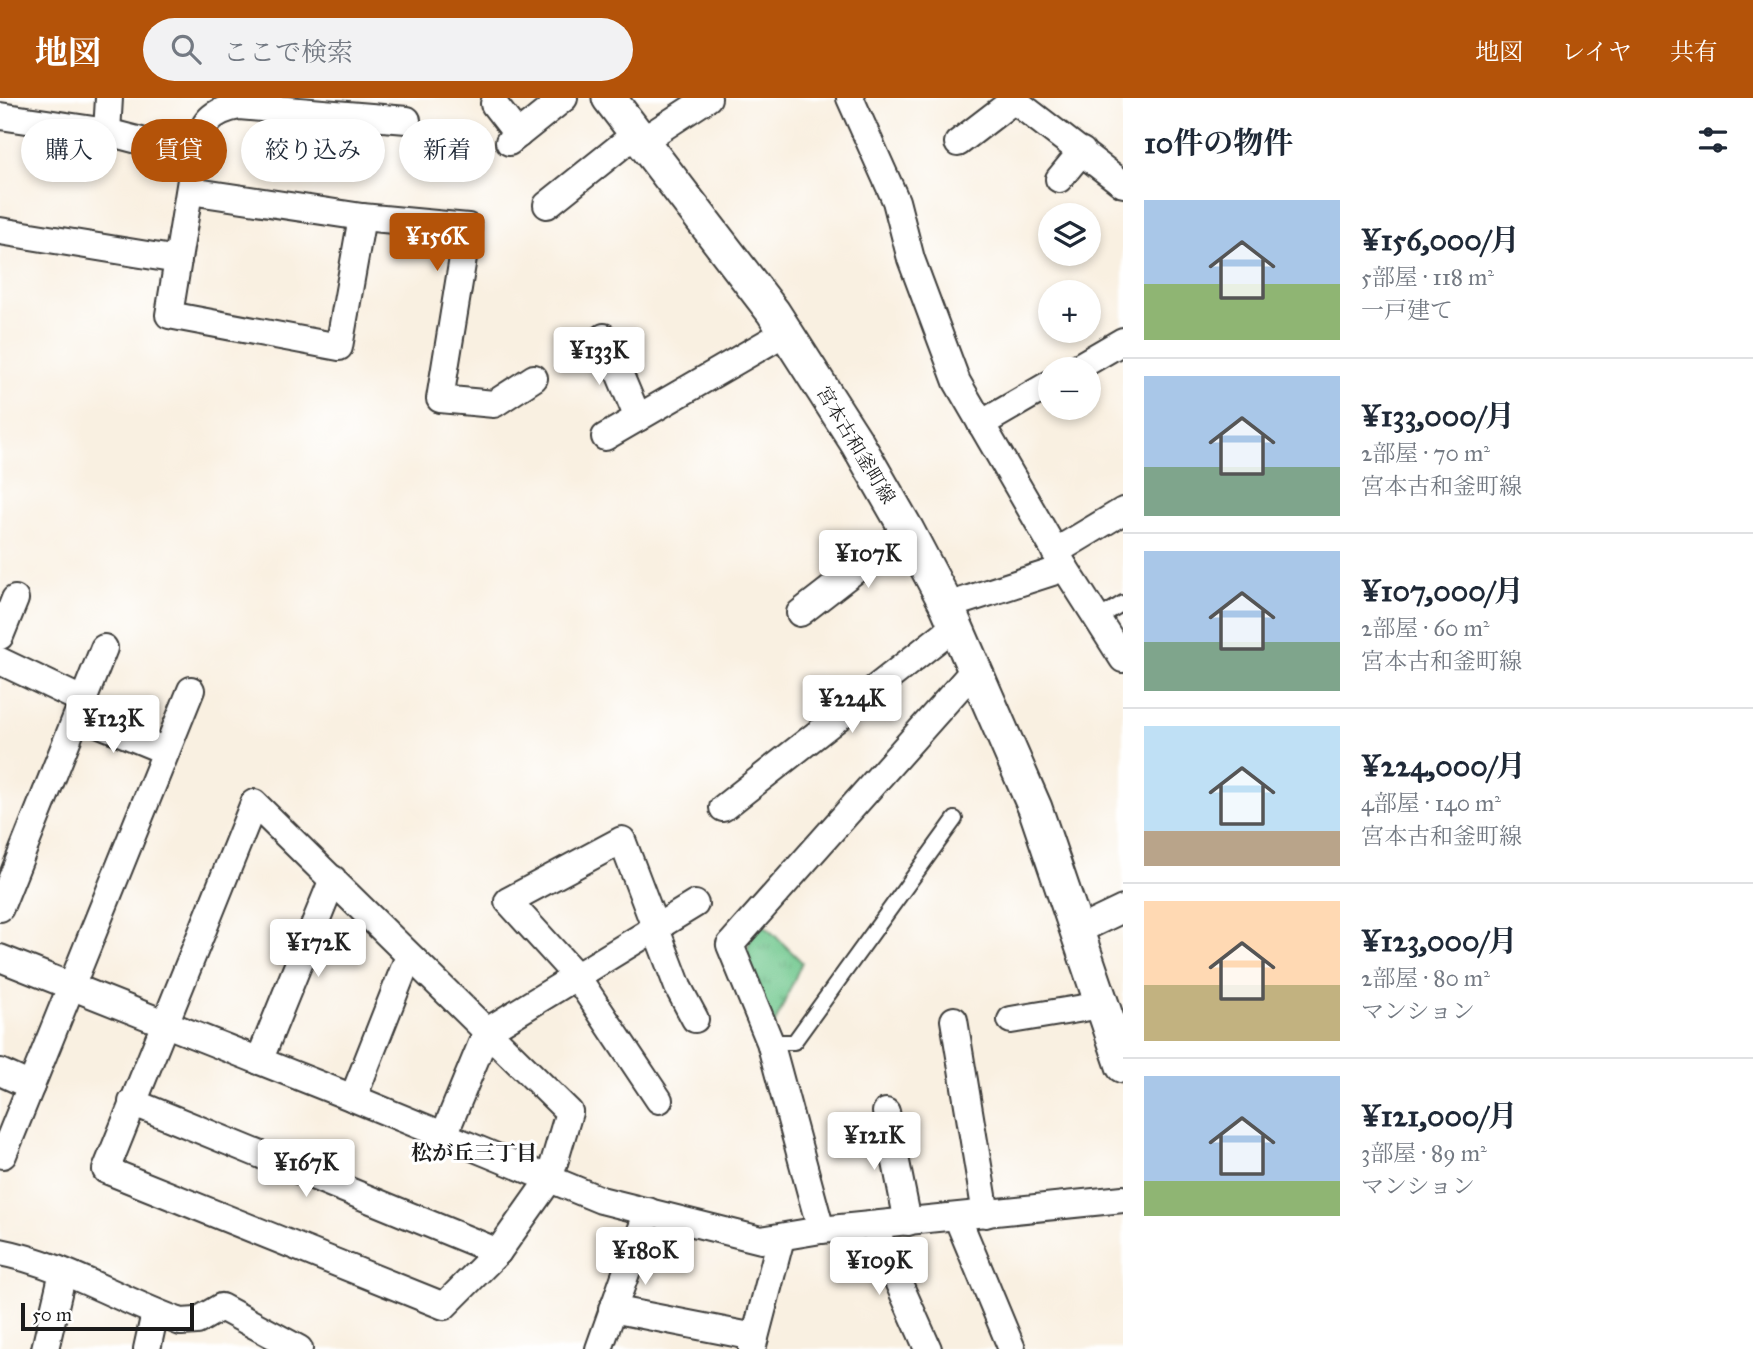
<!DOCTYPE html>
<html lang="ja">
<meta charset="utf-8">
<style>
:root{--surface:#fff;--page:#f2f2f3;--text:#1f2937;--muted:#747a83;--line:#e0e1e3;--accent:#b45309}
body{margin:0;font-family:"IM FELL Great Primer","Noto Serif JP",serif;background:var(--page);color:var(--text);height:100vh;display:flex;flex-direction:column;font-size:26px;white-space:nowrap}
*{box-sizing:border-box;margin:0}
p{font-size:23px;color:var(--muted)}
.icon{flex:none;width:38px;height:38px;fill:none;stroke:currentColor;stroke-width:2;stroke-linecap:round;stroke-linejoin:round}
.map{position:relative;flex:1;overflow:hidden}
.sheet{display:flex;flex-direction:column;background:var(--surface);width:630px}
.sheet>*{flex:none}
.hud{position:absolute;left:21px;top:21px;width:665px;height:63px;display:flex;gap:14px}
.tools{position:absolute;left:1038px;top:105px;display:grid;gap:14px}
.tools a{display:grid;place-items:center;width:63px;height:63px;border-radius:50%;background:var(--surface);box-shadow:0 4px 10px #0003;font-size:35px}
.scale{position:absolute;left:21px;bottom:18px;width:173px;box-sizing:border-box;padding-left:7px;border:4px solid #1c1c1c;border-top:0;font-size:19px;line-height:24px;white-space:nowrap;color:#1c1c1c;-webkit-text-stroke:5px #fff;paint-order:stroke}
.price{position:absolute;translate:-50% -60px;padding:0 16px;border-radius:7px;background:#fff;color:#222;font-size:23px;line-height:46px;filter:drop-shadow(0 2px 4px #0008)}
.price::after{content:'';position:absolute;left:50%;top:42px;width:21px;height:16px;margin-left:-10px;background:inherit;clip-path:polygon(0 0,100% 0,50% 100%)}
.price.active{background:var(--accent);color:#fff}
ul{padding:0;list-style:none}
li{display:flex;align-items:center;gap:21px;height:175px;padding:0 21px}
li+li{border-top:2px solid var(--line)}
li span{display:grid;place-items:center;flex:none;width:196px;height:140px;border-radius:0px;color:#555}
li>.icon{margin-inline-start:auto}
span .icon{width:84px;height:84px;fill:#fffc;stroke-width:1}
li b{font-size:30px}
h2{display:flex;justify-content:space-between;align-items:center;height:84px;padding:0 21px;font-size:30px}
.chip{padding:0 24px;border-radius:32px;background:var(--surface);box-shadow:0 4px 10px #0003;font-size:24px;line-height:63px}
.chip.active{background:var(--accent);color:#fff}
header{display:flex;align-items:center;gap:42px;box-sizing:border-box;height:98px;padding:0 35px;background:var(--accent);color:#fff}
header strong{font-size:33px}
nav{display:flex;gap:38px;margin-inline-start:auto;font-size:24px}
.search{width:490px;height:63px;background:var(--page);display:flex;align-items:center;gap:18px;box-sizing:border-box;padding:0 24px;border-radius:38px;color:var(--muted);font-size:26px}
main{display:flex;flex:1;min-height:0}
.map>svg:first-child{display:block}
</style>
<header>
<strong>地図</strong>
<div class="search"><svg class="icon" aria-label="search" viewBox="0 0 24 24"><circle cx="10" cy="10" r="6"/><path d="M15 15l6 6"/></svg>ここで検索</div>
<nav><a>地図</a><a>レイヤ</a><a>共有</a></nav>
</header>
<main>
<div class="map">
<svg width="1123" height="1251" viewBox="0 0 1123 1251">
<defs>
<pattern id="grass-tufts" width="24" height="20" patternUnits="userSpaceOnUse" patternTransform="scale(1.75)"><rect width="24" height="20" fill="#70c78d"/><path d="M3 7l-1-3M5 7V3M7 7l1-3M15 17l-1-3M17 17v-4M19 17l1-3" fill="none" stroke="#60aa79"/></pattern>
</defs>
<rect width="100%" height="100%" fill="#fff"/>
<filter id="ink" filterUnits="userSpaceOnUse"><feTurbulence type="fractalNoise" baseFrequency=".0143" numOctaves="2"/><feDisplacementMap in="SourceGraphic" scale="14" xChannelSelector="R" yChannelSelector="G"/><feConvolveMatrix kernelMatrix="1 2 1 2 8 2 1 2 1" color-interpolation-filters="sRGB"/></filter>
<filter id="wash" filterUnits="userSpaceOnUse"><feTurbulence type="fractalNoise" baseFrequency=".00686" numOctaves="4" result="noise"/><feDisplacementMap in="SourceGraphic" scale="28" xChannelSelector="R" yChannelSelector="G"/><feGaussianBlur stdDeviation="1.57" result="paint"/><feColorMatrix in="noise" values="0 0 0 0 0 0 0 0 0 0 0 0 0 0 0 0 0 1.4 0 .05"/><feComposite in="paint" operator="in"/></filter>
<g filter="url(#wash)">
<rect width="100%" height="100%" fill="#f9f0e1"/>
<path fill="url(#grass-tufts)" stroke="#467254" stroke-width="2" d="M 761,824 L 802,864 L 773,930 L 745,861 L 750,841 Z"/>
</g>
<g filter="url(#ink)">
<g fill="none" stroke-linecap="round" stroke-linejoin="round">
<defs>
<g id="service">
<path d="M 1097,521 L 1123,505"/>
<path d="M 770,944 L 794,944 L 955,721"/>
</g>
<g id="minor">
<path d="M 850,0 L 896,103 L 911,161 L 957,284 L 1065,470 L 1123,561"/>
<path d="M 1011,0 L 1123,86"/>
<path d="M 494,6 L 518,37"/>
<path d="M 0,18 L 107,34 L 195,57 L 169,217 L 339,249 L 362,119"/>
<path d="M 107,34 L 109,0"/>
<path d="M 642,43 L 708,0"/>
<path d="M 509,44 L 564,0"/>
<path d="M 958,45 L 1014,2"/>
<path d="M 195,57 C 202,27 207,14 239,8 L 407,22"/>
<path d="M 1059,81 L 1082,53"/>
<path d="M 190,93 L 362,119 L 468,129 L 440,301 L 494,306 L 534,280"/>
<path d="M 547,107 L 637,35"/>
<path d="M 0,133 L 178,162"/>
<path d="M 604,239 L 638,320"/>
<path d="M 1075,271 L 1123,243"/>
<path d="M 981,326 L 1050,286"/>
<path d="M 605,339 L 786,234"/>
<path d="M 1055,454 L 1123,413"/>
<path d="M 947,508 L 1065,470"/>
<path d="M 800,515 L 907,432"/>
<path d="M 0,538 L 15,501"/>
<path d="M 0,563 L 84,603"/>
<path d="M 78,617 L 166,653"/>
<path d="M 254,705 L 569,1014 L 549,1082 L 498,1154 L 444,1208 L 106,1072 Z"/>
<path d="M 723,710 L 956,527"/>
<path d="M 0,810 L 104,550"/>
<path d="M 1077,833 L 1123,811"/>
<path d="M 0,860 L 353,1000 L 601,1102 L 761,1142 L 821,1132 L 1123,1101"/>
<path d="M 954,922 L 986,1116"/>
<path d="M 1011,922 L 1102,907"/>
<path d="M 259,963 L 333,781"/>
<path d="M 0,974 L 31,988"/>
<path d="M 353,1000 L 409,858"/>
<path d="M 659,1002 L 577,879 L 508,803 L 622,742 L 678,889 L 695,921"/>
<path d="M 132,1004 L 498,1154"/>
<path d="M 886,1014 L 908,1124"/>
<path d="M 444,1037 L 487,933 L 695,806"/>
<path d="M 3,1057 L 191,592"/>
<path d="M 957,1119 L 1012,1251"/>
<path d="M 873,1127 L 928,1251"/>
<path d="M 821,1132 L 770,944 L 730,847 L 976,570"/>
<path d="M 0,1154 C 63,1166 121,1203 181,1224 L 197,1223 L 221,1209 L 299,1251"/>
<path d="M 612,1211 L 755,1239"/>
<path d="M 45,1251 L 63,1174"/>
<path d="M 147,1251 L 155,1215"/>
<path d="M 599,1251 L 648,1113"/>
<path d="M 752,1251 L 781,1140"/>
</g>
<path id="tertiary" d="M 609,0 L 773,214 L 857,345 L 907,432 L 947,508 L 1035,710 L 1123,968"/>
</defs>
<use href="#service" stroke="#3d3c3a" stroke-width="18"/>
<use href="#minor" stroke="#3d3c3a" stroke-width="30"/>
<use href="#tertiary" stroke="#3d3c3a" stroke-width="37"/>
<use href="#service" stroke="#fff" stroke-width="14"/>
<use href="#minor" stroke="#fff" stroke-width="26"/>
<use href="#tertiary" stroke="#fff" stroke-width="33"/>
</g>
</g>
<g text-anchor="middle" dominant-baseline="central" stroke-width="6" stroke-linejoin="round" paint-order="stroke">
<g font-size="19" fill="#1c1c1c" stroke="#fff">
<text transform="translate(856 347) rotate(59)">宮本古和釜町線</text>
</g>
<g font-size="21" font-weight="bold" fill="#1c1c1c" stroke="#fff">
<text x="474" y="1055">松が丘三丁目</text>
</g>
</g>
</svg>
<div class="tools">
<a><svg class="icon" aria-label="layers" viewBox="0 0 24 24"><path d="M12 4l9 5-9 5-9-5zM3 14l9 5 9-5"/></svg></a>
<a>+</a>
<a>−</a>
</div>
<div class="scale">50 m</div>
<b class="price active" style="left:437px;top:175px">¥156K</b>
<b class="price" style="left:599px;top:289px">¥133K</b>
<b class="price" style="left:868px;top:492px">¥107K</b>
<b class="price" style="left:852px;top:637px">¥224K</b>
<b class="price" style="left:113px;top:657px">¥123K</b>
<b class="price" style="left:318px;top:881px">¥172K</b>
<b class="price" style="left:874px;top:1074px">¥121K</b>
<b class="price" style="left:306px;top:1101px">¥167K</b>
<b class="price" style="left:645px;top:1189px">¥180K</b>
<b class="price" style="left:879px;top:1199px">¥109K</b>
<div class="hud">
<a class="chip">購入</a>
<a class="chip active">賃貸</a>
<a class="chip">絞り込み</a>
<a class="chip">新着</a>
</div>
</div>
<section class="sheet">
<h2>10件の物件<svg class="icon" aria-label="filters" viewBox="0 0 24 24"><path d="M4 7h16M4 17h16"/><circle cx="9" cy="7" r="2"/><circle cx="15" cy="17" r="2"/></svg></h2>
<ul>
<li><span style="background:linear-gradient(#a9c7e8 60%,#8fb573 0)"><svg class="icon" aria-label="home" viewBox="0 0 24 24"><path d="M3 11l9-7 9 7M6 9v11h12V9"/></svg></span><div><b>¥156,000/月</b><p>5部屋 · 118 m²</p><p>一戸建て</p></div></li>
<li><span style="background:linear-gradient(#a9c7e8 65%,#7fa58c 0)"><svg class="icon" aria-label="home" viewBox="0 0 24 24"><path d="M3 11l9-7 9 7M6 9v11h12V9"/></svg></span><div><b>¥133,000/月</b><p>2部屋 · 70 m²</p><p>宮本古和釜町線</p></div></li>
<li><span style="background:linear-gradient(#a9c7e8 65%,#7fa58c 0)"><svg class="icon" aria-label="home" viewBox="0 0 24 24"><path d="M3 11l9-7 9 7M6 9v11h12V9"/></svg></span><div><b>¥107,000/月</b><p>2部屋 · 60 m²</p><p>宮本古和釜町線</p></div></li>
<li><span style="background:linear-gradient(#bfe0f5 75%,#b9a48a 0)"><svg class="icon" aria-label="home" viewBox="0 0 24 24"><path d="M3 11l9-7 9 7M6 9v11h12V9"/></svg></span><div><b>¥224,000/月</b><p>4部屋 · 140 m²</p><p>宮本古和釜町線</p></div></li>
<li><span style="background:linear-gradient(#ffd9b3 60%,#c2b280 0)"><svg class="icon" aria-label="home" viewBox="0 0 24 24"><path d="M3 11l9-7 9 7M6 9v11h12V9"/></svg></span><div><b>¥123,000/月</b><p>2部屋 · 80 m²</p><p>マンション</p></div></li>
<li><span style="background:linear-gradient(#a9c7e8 75%,#8fb573 0)"><svg class="icon" aria-label="home" viewBox="0 0 24 24"><path d="M3 11l9-7 9 7M6 9v11h12V9"/></svg></span><div><b>¥121,000/月</b><p>3部屋 · 89 m²</p><p>マンション</p></div></li>
</ul>
</section>
</main>
